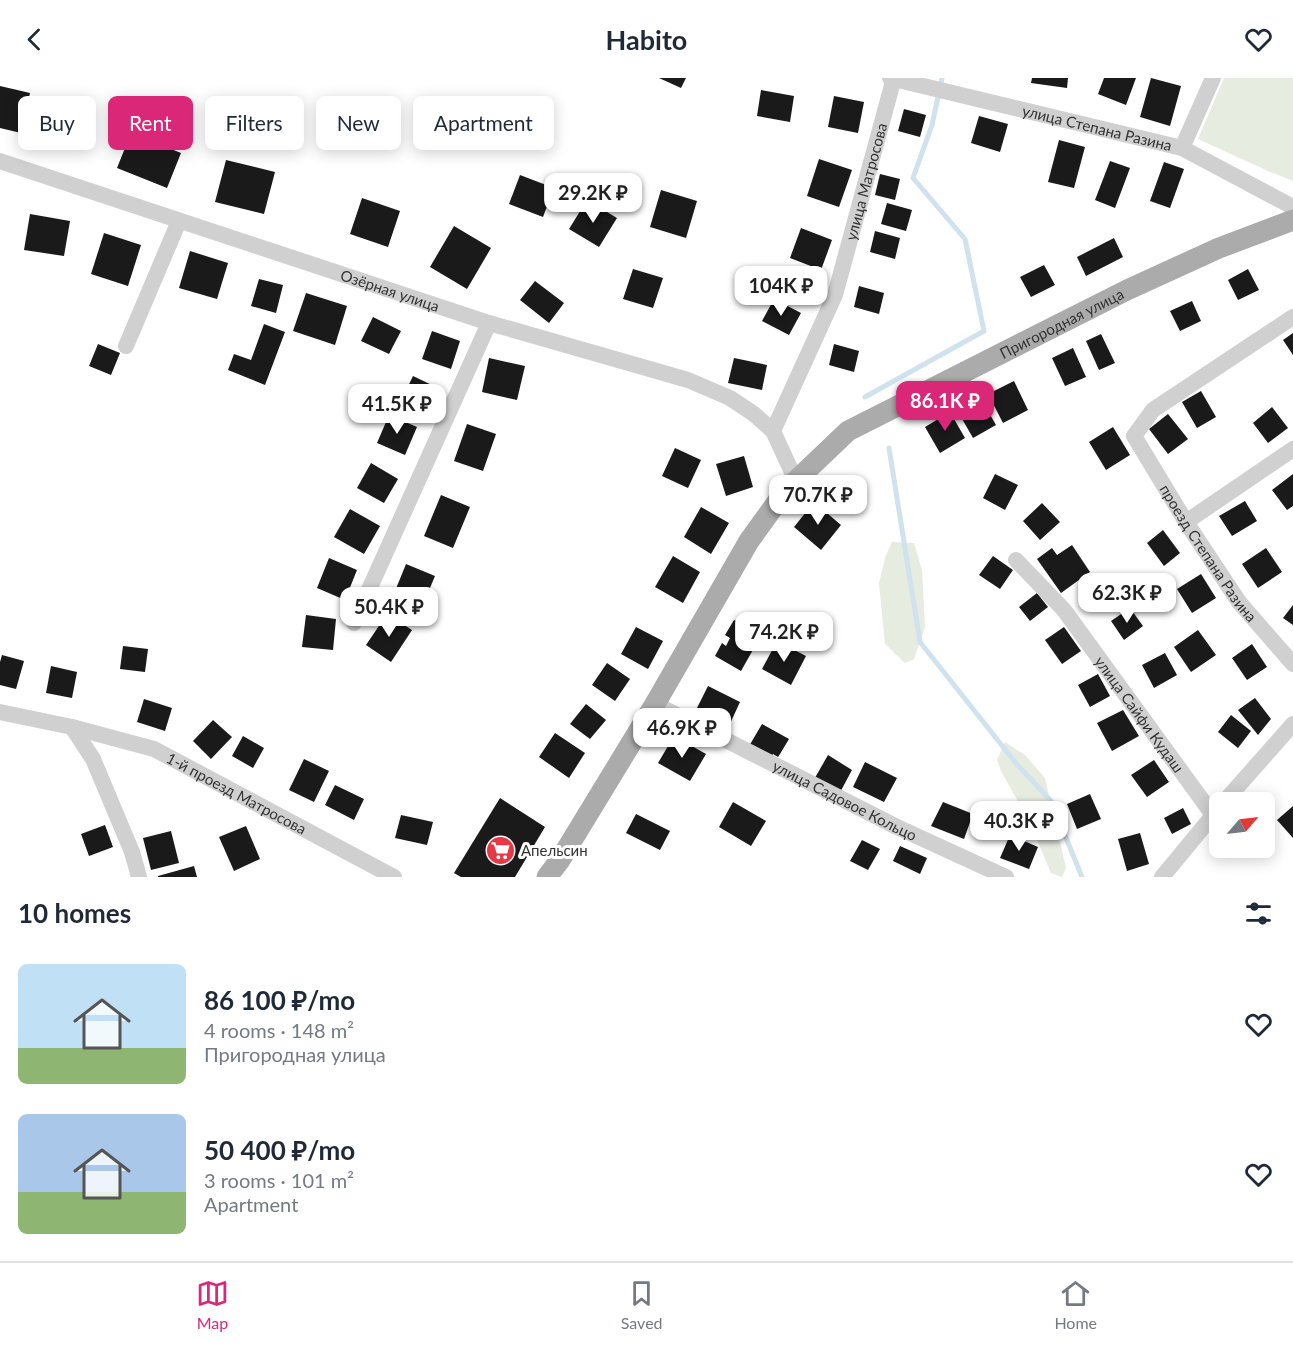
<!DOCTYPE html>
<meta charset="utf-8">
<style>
:root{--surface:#fff;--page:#f6f6f7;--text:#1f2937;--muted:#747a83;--line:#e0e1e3;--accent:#db2777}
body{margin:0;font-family:Lato,sans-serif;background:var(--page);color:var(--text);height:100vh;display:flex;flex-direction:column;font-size:22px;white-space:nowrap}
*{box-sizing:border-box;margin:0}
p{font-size:20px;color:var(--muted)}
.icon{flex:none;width:33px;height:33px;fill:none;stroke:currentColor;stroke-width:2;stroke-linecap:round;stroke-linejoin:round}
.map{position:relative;height:799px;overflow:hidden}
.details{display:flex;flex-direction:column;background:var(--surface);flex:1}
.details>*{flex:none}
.guide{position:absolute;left:18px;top:18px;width:600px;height:54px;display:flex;gap:12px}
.needle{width:39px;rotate:62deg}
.buttons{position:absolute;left:1209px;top:714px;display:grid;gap:12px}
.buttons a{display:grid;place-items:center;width:66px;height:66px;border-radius:9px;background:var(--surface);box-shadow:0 3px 15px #0003;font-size:30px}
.price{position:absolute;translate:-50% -51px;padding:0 14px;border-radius:12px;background:#fff;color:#222;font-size:20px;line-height:39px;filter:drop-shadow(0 2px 3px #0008)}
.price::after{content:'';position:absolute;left:50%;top:36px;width:18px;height:14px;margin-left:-9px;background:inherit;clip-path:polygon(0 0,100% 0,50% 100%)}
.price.current{background:var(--accent);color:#fff}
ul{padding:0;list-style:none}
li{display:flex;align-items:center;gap:18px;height:150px;padding:0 18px}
li span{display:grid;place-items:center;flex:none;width:168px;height:120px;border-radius:9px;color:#555}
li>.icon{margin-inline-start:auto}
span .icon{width:72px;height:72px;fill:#fffc;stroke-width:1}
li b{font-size:26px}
h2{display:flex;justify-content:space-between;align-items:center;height:72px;padding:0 18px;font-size:26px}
.pill{padding:0 21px;border-radius:9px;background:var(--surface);box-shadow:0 3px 15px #0003;font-size:21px;line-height:54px}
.pill.current{background:var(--accent);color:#fff}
header{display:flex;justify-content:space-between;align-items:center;height:78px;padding:0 18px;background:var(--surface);font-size:27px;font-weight:700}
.tab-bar{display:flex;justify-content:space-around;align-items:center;height:84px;border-top:2px solid var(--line);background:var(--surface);font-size:16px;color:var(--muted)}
.tab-bar a{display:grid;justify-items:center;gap:3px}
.tab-bar .current{color:var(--accent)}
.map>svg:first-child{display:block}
</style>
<header><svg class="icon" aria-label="back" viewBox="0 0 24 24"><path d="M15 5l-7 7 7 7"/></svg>Habito<svg class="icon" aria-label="heart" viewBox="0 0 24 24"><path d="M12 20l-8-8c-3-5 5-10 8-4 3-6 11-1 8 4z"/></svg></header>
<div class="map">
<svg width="1293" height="799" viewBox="0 0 1293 799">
<rect width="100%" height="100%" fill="#fff"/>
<g fill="#e6ecdf">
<path d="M 1224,0 L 1293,0 L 1293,103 L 1268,93 L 1198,61 Z"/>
<path d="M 892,464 L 914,465 L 922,492 L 925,549 L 914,581 L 905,585 L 885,566 L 879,505 L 886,477 Z"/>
<path d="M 1005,664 L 1025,677 L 1045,700 L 1066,790 L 1062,799 L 1051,795 L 1029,743 L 1002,695 L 997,682 Z"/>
</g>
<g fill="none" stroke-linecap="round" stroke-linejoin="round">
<g stroke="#cfe2ee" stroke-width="5">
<path d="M 865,319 L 984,253 L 965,161 L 913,100 L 932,47 L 942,0"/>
<path d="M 889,370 L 920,564 L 1015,684 L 1051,723 L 1082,799"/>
</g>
</g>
<g fill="#1a1a1a">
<path d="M 659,0 L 686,0 L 681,10 Z"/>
<path d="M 1032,0 L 1068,0 L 1067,10 L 1031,5 Z"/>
<path d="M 1104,0 L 1136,0 L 1126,27 L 1098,16 Z"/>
<path d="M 1151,0 L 1181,8 L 1170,48 L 1140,39 Z"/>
<path d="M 0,8 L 30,15 L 21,55 L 0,50 Z"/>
<path d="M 761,12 L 794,18 L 790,44 L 757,38 Z"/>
<path d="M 834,18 L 864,24 L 858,55 L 828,49 Z"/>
<path d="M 904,31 L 926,37 L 920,59 L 898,53 Z"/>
<path d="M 979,38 L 1008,46 L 1000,74 L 971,65 Z"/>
<path d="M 131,55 L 181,75 L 167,110 L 117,90 Z"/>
<path d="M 1059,62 L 1085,69 L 1074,110 L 1048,104 Z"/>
<path d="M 819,81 L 852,92 L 839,129 L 807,118 Z"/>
<path d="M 226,82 L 275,94 L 264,136 L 215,124 Z"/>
<path d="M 1110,83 L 1130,90 L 1115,130 L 1095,122 Z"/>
<path d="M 1164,84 L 1184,91 L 1170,130 L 1150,123 Z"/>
<path d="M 880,96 L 900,101 L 895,122 L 875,117 Z"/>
<path d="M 520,97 L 554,110 L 543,139 L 509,126 Z"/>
<path d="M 661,112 L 697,123 L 686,160 L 650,149 Z"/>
<path d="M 362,120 L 400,133 L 388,169 L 350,156 Z"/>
<path d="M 587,122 L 617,140 L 599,169 L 569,151 Z"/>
<path d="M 887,125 L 912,132 L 906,153 L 881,146 Z"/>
<path d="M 30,136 L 70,143 L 64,178 L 24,172 Z"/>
<path d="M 454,148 L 491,170 L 467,211 L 430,189 Z"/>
<path d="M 801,150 L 832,162 L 821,192 L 790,180 Z"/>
<path d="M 875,153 L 900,160 L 895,181 L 870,174 Z"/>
<path d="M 104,155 L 141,167 L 128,208 L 91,196 Z"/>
<path d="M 1114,160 L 1123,179 L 1086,198 L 1077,179 Z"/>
<path d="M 190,173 L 228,185 L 217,221 L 179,210 Z"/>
<path d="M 1044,187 L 1055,207 L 1031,219 L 1020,199 Z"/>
<path d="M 633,191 L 663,200 L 653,230 L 623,221 Z"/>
<path d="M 1248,191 L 1259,212 L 1238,222 L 1228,202 Z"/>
<path d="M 259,201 L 283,207 L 276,235 L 251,228 Z"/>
<path d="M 535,203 L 564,225 L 549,245 L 520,222 Z"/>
<path d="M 859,208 L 884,215 L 879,236 L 854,229 Z"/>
<path d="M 306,215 L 347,228 L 335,267 L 293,253 Z"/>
<path d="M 774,221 L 801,235 L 789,257 L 762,243 Z"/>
<path d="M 1192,223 L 1201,243 L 1180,253 L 1170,233 Z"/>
<path d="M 373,239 L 401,253 L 389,276 L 361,263 Z"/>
<path d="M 264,246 L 285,254 L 265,307 L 228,292 L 234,276 L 251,282 Z"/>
<path d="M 432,253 L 460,263 L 451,291 L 422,281 Z"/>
<path d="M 1293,255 L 1293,277 L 1283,262 Z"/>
<path d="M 1101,256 L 1115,285 L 1099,292 L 1086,263 Z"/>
<path d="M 98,266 L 120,275 L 111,297 L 89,288 Z"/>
<path d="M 834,266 L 859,273 L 854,294 L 829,287 Z"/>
<path d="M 1073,270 L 1086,299 L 1065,308 L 1052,280 Z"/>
<path d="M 489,280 L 525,288 L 517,322 L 482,314 Z"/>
<path d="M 734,280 L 767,287 L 762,312 L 728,305 Z"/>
<path d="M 413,298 L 438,310 L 426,337 L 400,325 Z"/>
<path d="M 1014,303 L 1028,332 L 1003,345 L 988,316 Z"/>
<path d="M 1201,313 L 1216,339 L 1197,350 L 1182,324 Z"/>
<path d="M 980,319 L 996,347 L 973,360 L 957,332 Z"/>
<path d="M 1272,329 L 1288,350 L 1268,365 L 1253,345 Z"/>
<path d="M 950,334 L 965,360 L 940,375 L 925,349 Z"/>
<path d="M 1168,336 L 1188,361 L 1168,376 L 1149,351 Z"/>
<path d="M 389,337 L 417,349 L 405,377 L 377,365 Z"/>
<path d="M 467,346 L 496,356 L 483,393 L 454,383 Z"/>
<path d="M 1113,349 L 1130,377 L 1106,392 L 1089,364 Z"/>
<path d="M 675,370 L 701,382 L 688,410 L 662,398 Z"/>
<path d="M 744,378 L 753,409 L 726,418 L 716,386 Z"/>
<path d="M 371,385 L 398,401 L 384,425 L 357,410 Z"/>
<path d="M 995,396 L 1018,407 L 1005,432 L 983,420 Z"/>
<path d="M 1293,396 L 1293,428 L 1287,432 L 1272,412 Z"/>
<path d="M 441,417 L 470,429 L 453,470 L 424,458 Z"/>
<path d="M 1245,423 L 1257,443 L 1232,458 L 1219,438 Z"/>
<path d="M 814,424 L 841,447 L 821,472 L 794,449 Z"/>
<path d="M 1042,425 L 1060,444 L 1040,462 L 1023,443 Z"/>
<path d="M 701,429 L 729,445 L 711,476 L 684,459 Z"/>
<path d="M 350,431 L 380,448 L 364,476 L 334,459 Z"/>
<path d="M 1163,452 L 1180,475 L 1164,488 L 1147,465 Z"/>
<path d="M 1072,467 L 1090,494 L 1061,515 L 1037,481 L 1052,470 L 1057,477 Z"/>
<path d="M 1266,470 L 1282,494 L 1258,510 L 1242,486 Z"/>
<path d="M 673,478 L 700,494 L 683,525 L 655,509 Z"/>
<path d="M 993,478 L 1013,492 L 1000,511 L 979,497 Z"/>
<path d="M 329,480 L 357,492 L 345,522 L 317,510 Z"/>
<path d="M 406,486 L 435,498 L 422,529 L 393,518 Z"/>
<path d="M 1201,496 L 1216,520 L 1192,535 L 1177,511 Z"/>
<path d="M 1037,515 L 1048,529 L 1030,543 L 1019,529 Z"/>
<path d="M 1293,527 L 1293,547 L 1283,540 Z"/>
<path d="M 1130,530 L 1143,548 L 1124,562 L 1111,543 Z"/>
<path d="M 387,536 L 412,552 L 391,584 L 366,567 Z"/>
<path d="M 306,537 L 336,541 L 333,572 L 302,569 Z"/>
<path d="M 734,542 L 753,552 L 746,565 L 754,570 L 741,593 L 715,578 L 722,565 L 726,568 L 730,560 L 725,557 Z"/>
<path d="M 636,549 L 663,563 L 648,591 L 621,576 Z"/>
<path d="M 1064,549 L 1081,573 L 1062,586 L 1045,562 Z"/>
<path d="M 1198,552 L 1216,577 L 1191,594 L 1174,569 Z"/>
<path d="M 777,563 L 806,578 L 791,607 L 762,591 Z"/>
<path d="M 1252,566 L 1267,589 L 1247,602 L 1232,580 Z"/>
<path d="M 123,568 L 148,571 L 145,594 L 120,591 Z"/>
<path d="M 1165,575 L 1177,597 L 1154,610 L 1142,587 Z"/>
<path d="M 2,577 L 24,583 L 16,611 L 0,607 L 0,584 Z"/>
<path d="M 607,585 L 630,601 L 615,623 L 592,607 Z"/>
<path d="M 51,588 L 77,594 L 72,620 L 46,615 Z"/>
<path d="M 1098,596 L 1110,618 L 1090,629 L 1078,607 Z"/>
<path d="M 708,608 L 740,624 L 728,650 L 695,634 Z"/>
<path d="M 1255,620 L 1271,641 L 1258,657 L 1238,632 Z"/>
<path d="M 144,621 L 172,630 L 165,653 L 137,644 Z"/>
<path d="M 586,626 L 606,642 L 590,661 L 570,646 Z"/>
<path d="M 1123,632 L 1139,658 L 1112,673 L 1097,645 Z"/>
<path d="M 1231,637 L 1251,653 L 1238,670 L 1218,654 Z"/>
<path d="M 213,642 L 232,659 L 211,681 L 193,663 Z"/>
<path d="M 762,646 L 789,661 L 780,676 L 778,679 L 773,676 L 767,687 L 745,675 Z"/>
<path d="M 555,655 L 585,675 L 569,700 L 539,679 Z"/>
<path d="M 243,658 L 264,670 L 253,690 L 232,678 Z"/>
<path d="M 674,658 L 706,676 L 690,703 L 658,685 Z"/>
<path d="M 828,677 L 852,692 L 837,720 L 812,705 Z"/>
<path d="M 304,681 L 329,693 L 314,724 L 289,712 Z"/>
<path d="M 1154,682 L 1169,704 L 1147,719 L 1131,697 Z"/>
<path d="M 865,684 L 897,700 L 884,724 L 853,709 Z"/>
<path d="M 335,707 L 364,721 L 354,742 L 325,727 Z"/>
<path d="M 1090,716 L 1101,741 L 1077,751 L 1067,726 Z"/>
<path d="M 500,720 L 545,749 L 515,799 L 461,799 L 454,795 Z"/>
<path d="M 733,724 L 766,743 L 751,768 L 719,749 Z"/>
<path d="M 943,724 L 973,736 L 964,761 L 931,748 Z"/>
<path d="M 1293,728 L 1293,760 L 1277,742 Z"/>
<path d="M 1183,730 L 1191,746 L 1172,756 L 1164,740 Z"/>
<path d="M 636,736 L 670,753 L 660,772 L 626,755 Z"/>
<path d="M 401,737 L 433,744 L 427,767 L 395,760 Z"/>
<path d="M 105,747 L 113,769 L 89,778 L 81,756 Z"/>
<path d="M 246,748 L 260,781 L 234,793 L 219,759 Z"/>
<path d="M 171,753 L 179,785 L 151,792 L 143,760 Z"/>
<path d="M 1140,755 L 1149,786 L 1127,793 L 1118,761 Z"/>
<path d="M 1010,757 L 1038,769 L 1029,791 L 1000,780 Z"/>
<path d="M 862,762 L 880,771 L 868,792 L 850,783 Z"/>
<path d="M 900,768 L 927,780 L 920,796 L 893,783 Z"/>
<path d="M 194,788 L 197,799 L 158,799 L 158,798 Z"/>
</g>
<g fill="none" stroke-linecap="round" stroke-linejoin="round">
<g stroke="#d0d0d0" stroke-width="16">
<path id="s1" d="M 890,0 L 1182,70 L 1293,129"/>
<path d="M 1182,70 L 1213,0"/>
<path id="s2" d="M 0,83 L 489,245 L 688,302 L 730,320 L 754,336 L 773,353"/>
<path id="s3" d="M 1293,239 L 1153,332 L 1134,358 L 1186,444 L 1239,524 L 1293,586"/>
<path d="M 126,268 L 179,143"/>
<path id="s4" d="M 796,403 L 773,353 L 835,217 L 894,0"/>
<path d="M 1186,444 L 1293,371"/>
<path id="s5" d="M 1016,482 L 1064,532 L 1213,737"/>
<path d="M 354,545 L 489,245"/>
<path id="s6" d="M 655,626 L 897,749 L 1006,799"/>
<path id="s7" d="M 0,634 L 72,649 L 154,671 L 394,799"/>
<path d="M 72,649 L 93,681 L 132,774 L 139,799"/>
<path d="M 1224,724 L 1293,646"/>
<path d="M 1162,799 L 1219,730"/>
</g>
<path stroke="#ababab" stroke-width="21" id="s8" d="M 547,799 L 560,782 L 655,626 L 749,463 L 785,413 L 848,353 L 1127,212 L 1219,170 L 1293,142"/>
</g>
<defs>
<symbol id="supermarket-disc" viewBox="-11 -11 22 22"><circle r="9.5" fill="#e63946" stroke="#fff"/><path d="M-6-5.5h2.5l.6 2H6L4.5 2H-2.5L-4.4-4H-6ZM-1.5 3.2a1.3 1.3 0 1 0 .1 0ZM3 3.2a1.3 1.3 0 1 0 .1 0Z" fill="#fff"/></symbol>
</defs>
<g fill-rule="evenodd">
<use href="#supermarket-disc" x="484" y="756" width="33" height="33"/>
</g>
<g text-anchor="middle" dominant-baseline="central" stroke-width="6" stroke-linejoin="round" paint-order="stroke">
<g font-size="15" fill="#333" stroke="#fff">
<text stroke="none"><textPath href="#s1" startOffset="213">улица Степана Разина</textPath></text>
<text stroke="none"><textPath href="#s4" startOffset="322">улица Матросова</textPath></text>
<text stroke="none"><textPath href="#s2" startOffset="411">Озёрная улица</textPath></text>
<text stroke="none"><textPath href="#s8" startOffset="780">Пригородная улица</textPath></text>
<text stroke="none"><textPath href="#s3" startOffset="339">проезд Степана Разина</textPath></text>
<text stroke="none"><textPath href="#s5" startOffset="198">улица Сайфи Кудаш</textPath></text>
<text stroke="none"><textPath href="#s7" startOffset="252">1-й проезд Матросова</textPath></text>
<text stroke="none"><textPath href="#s6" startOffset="213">улица Садовое Кольцо</textPath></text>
</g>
<g font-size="15" fill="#333" stroke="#fff" text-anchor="start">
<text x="521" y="772">Апельсин</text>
</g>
</g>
</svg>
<div class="buttons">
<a><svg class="needle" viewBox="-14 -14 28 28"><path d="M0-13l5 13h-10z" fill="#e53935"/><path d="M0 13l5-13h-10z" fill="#747a83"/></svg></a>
</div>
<b class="price" style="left:593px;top:146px">29.2K ₽</b>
<b class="price" style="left:781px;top:239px">104K ₽</b>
<b class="price current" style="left:945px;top:354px">86.1K ₽</b>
<b class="price" style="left:397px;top:357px">41.5K ₽</b>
<b class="price" style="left:818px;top:448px">70.7K ₽</b>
<b class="price" style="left:1127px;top:546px">62.3K ₽</b>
<b class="price" style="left:389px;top:560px">50.4K ₽</b>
<b class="price" style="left:784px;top:585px">74.2K ₽</b>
<b class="price" style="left:682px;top:681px">46.9K ₽</b>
<b class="price" style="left:1019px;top:774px">40.3K ₽</b>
<div class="guide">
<a class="pill">Buy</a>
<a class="pill current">Rent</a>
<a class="pill">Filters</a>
<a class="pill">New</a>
<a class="pill">Apartment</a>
</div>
</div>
<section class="details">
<h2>10 homes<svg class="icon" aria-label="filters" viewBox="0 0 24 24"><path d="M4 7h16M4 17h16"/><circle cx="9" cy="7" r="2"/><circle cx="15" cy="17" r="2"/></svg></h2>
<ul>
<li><span style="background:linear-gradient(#bfe0f5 70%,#8fb573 0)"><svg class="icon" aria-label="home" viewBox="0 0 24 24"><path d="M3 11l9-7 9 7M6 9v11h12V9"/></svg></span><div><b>86 100 ₽/mo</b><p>4 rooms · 148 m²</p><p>Пригородная улица</p></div><svg class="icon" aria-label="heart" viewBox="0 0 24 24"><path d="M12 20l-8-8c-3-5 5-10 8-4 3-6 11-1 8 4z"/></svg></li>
<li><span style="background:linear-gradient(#a9c7e8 65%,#8fb573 0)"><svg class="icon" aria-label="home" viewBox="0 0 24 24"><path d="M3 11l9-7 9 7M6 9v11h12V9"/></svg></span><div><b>50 400 ₽/mo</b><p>3 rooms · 101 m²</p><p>Apartment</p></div><svg class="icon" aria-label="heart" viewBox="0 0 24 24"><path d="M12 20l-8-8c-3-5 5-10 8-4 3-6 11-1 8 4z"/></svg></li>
</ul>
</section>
<nav class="tab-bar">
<a class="current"><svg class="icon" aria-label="map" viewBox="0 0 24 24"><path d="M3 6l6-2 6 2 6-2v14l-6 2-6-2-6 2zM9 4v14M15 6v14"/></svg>Map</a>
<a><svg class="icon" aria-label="saved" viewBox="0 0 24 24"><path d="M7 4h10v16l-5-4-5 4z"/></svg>Saved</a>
<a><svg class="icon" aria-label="home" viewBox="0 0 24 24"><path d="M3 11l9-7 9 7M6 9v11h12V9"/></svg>Home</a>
</nav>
